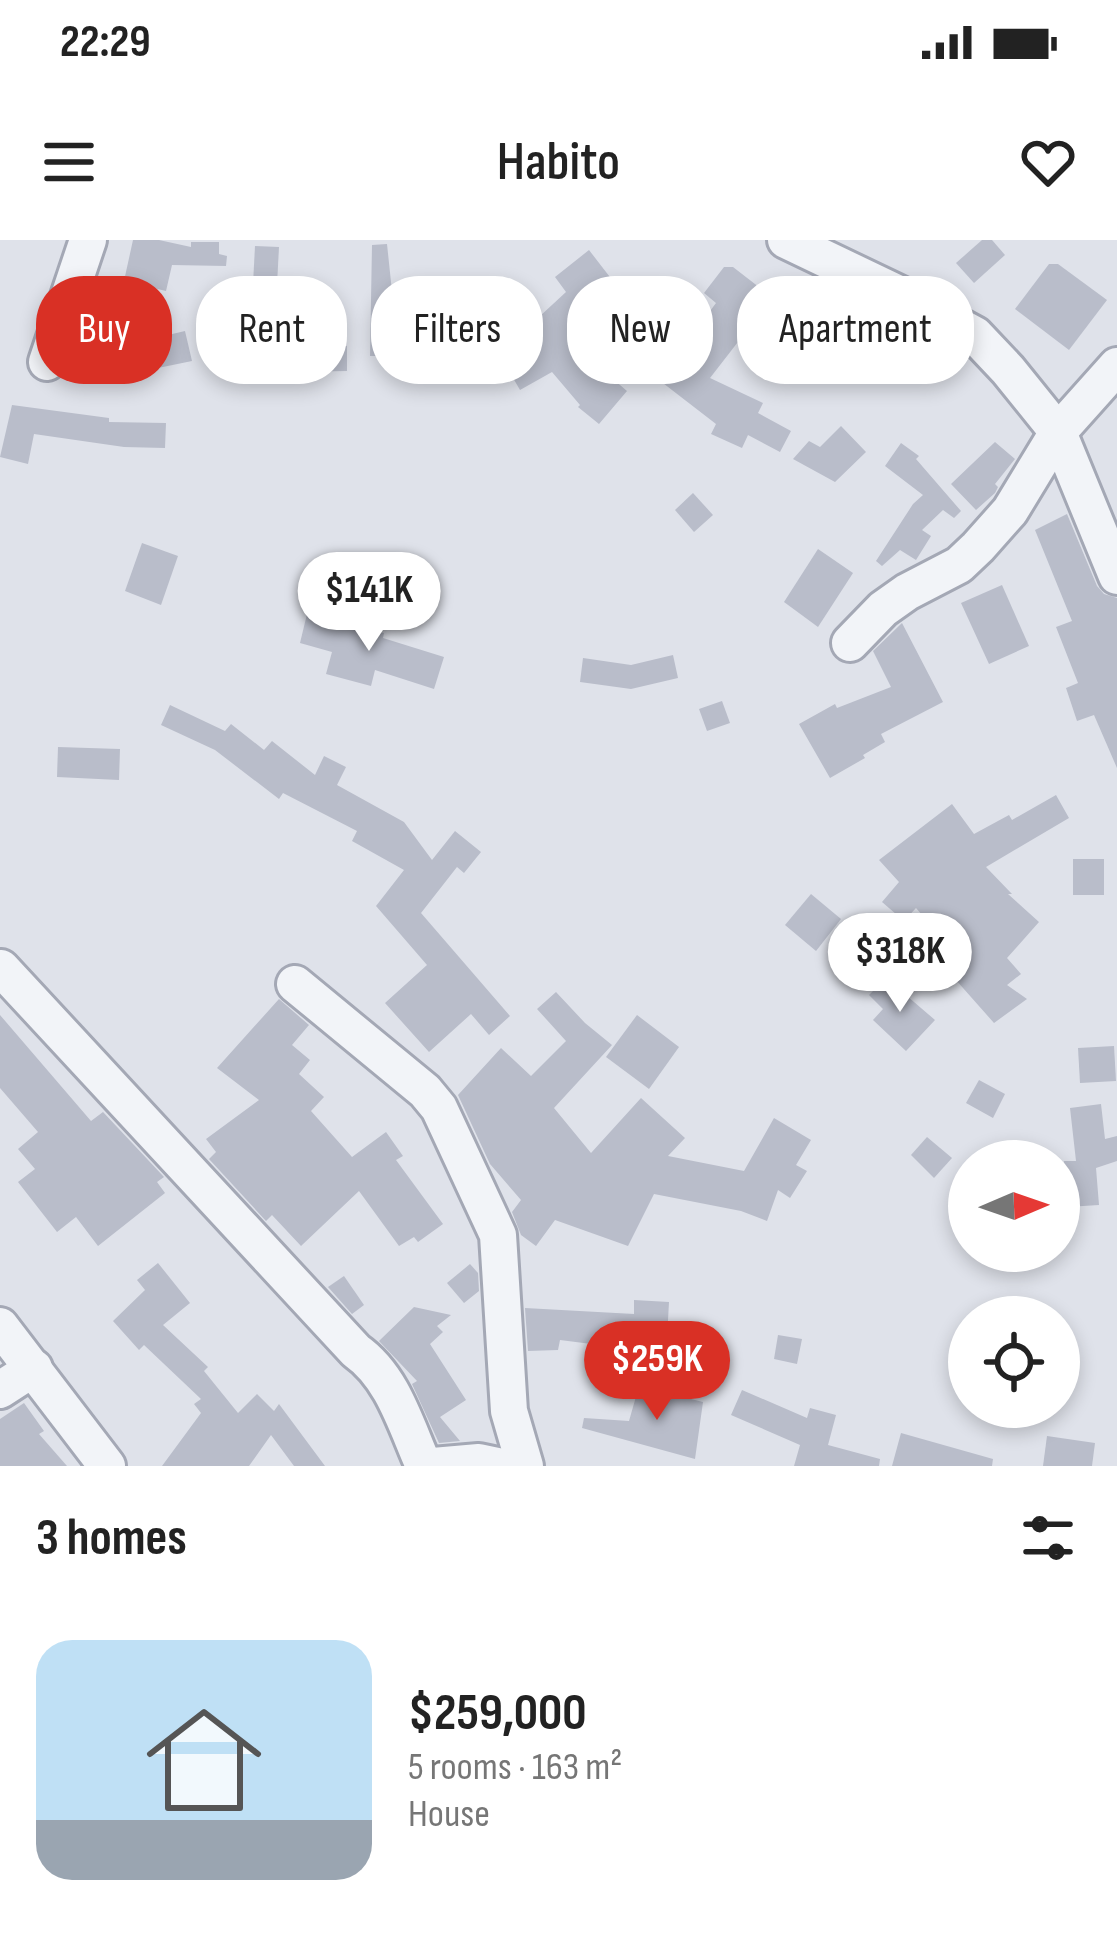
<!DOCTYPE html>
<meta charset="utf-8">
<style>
:root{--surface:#fff;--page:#f2f2f2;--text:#222;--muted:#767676;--line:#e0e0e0;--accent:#d93025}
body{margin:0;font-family:"Sofia Sans Condensed",sans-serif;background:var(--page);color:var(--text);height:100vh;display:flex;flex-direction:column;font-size:45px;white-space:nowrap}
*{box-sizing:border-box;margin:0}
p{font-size:39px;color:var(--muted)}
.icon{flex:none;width:66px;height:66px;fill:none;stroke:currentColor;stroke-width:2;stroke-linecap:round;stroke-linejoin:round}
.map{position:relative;height:1226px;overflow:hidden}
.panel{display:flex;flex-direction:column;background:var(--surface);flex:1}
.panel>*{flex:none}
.guide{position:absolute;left:36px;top:36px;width:1047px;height:108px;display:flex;gap:24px}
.needle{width:78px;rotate:88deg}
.buttons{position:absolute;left:948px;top:900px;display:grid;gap:24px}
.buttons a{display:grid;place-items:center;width:132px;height:132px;border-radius:50%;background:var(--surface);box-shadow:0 6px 18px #0003;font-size:60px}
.price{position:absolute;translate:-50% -102px;padding:0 27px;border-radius:42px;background:#fff;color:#222;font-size:39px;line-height:78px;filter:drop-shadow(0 3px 6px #0008)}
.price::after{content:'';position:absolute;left:50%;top:72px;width:36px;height:27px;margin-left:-18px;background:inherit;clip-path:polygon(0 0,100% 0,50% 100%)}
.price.active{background:var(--accent);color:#fff}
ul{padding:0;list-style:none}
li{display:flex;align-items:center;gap:36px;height:300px;padding:0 36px}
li+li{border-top:3px solid var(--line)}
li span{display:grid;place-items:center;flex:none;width:336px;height:240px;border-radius:36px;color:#555}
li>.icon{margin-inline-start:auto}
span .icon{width:144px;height:144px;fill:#fffc;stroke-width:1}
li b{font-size:51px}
h2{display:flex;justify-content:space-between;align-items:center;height:144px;padding:0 36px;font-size:51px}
.pill{padding:0 42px;border-radius:48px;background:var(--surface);box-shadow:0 6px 18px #0003;font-size:42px;line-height:108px}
.pill.active{background:var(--accent);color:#fff}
.status{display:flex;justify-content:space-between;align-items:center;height:84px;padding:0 60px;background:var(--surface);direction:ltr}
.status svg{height:33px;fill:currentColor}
header{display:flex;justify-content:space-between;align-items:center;height:156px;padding:0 36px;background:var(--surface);font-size:54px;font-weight:600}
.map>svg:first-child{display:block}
</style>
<div class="status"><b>22:29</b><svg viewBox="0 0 49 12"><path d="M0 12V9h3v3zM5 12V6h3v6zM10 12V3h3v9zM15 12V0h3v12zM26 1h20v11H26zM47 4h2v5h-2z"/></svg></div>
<header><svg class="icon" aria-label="menu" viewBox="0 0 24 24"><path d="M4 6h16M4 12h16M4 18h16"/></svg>Habito<svg class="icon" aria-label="heart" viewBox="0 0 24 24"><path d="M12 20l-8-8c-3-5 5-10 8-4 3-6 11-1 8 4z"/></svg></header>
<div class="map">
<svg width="1117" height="1226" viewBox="0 0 1117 1226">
<rect width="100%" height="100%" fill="#dfe2ea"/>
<g fill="#b9bdca">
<path d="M 133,0 L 159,0 L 191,7 L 191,2 L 219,2 L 219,14 L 227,16 L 226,26 L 172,25 L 166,51 L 124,41 Z"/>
<path d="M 982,0 L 992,0 L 1005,15 L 974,43 L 956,23 Z"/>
<path d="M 387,4 L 393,61 L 396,61 L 397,116 L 370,116 L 372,5 Z"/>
<path d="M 255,6 L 279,7 L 277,45 L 253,44 Z"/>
<path d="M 589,10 L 623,54 L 567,99 L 601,140 L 606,133 L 627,151 L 599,184 L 578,167 L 580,165 L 552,132 L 520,150 L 502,119 L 482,113 L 491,79 L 526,89 L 566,52 L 555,37 Z"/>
<path d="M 1049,24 L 1058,24 L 1107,60 L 1069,110 L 1015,69 Z"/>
<path d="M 724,27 L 733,27 L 773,58 L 778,52 L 814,82 L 785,118 L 748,89 L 710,138 L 763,163 L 758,173 L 791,191 L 780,212 L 748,195 L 742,208 L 711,194 L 716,184 L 659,140 L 716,63 L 704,53 Z"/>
<path d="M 830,68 L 852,80 L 841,100 L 819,87 Z"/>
<path d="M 185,91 L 192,121 L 158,128 L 157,123 L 87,124 L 86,114 L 100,111 L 100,96 L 134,95 L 134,103 Z"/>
<path d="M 906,94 L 923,111 L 896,140 L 879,123 Z"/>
<path d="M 290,96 L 313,98 L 313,106 L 347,106 L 347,131 L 292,132 Z"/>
<path d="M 12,165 L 109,178 L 109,182 L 166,183 L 165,208 L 124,207 L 34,194 L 28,224 L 0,217 Z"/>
<path d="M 841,186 L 866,212 L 835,242 L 793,219 L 809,201 L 820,207 Z"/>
<path d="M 995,202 L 1015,219 L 995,244 L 998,247 L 995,253 L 976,270 L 951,244 Z"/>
<path d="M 901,203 L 919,216 L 916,219 L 961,271 L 954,278 L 943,270 L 922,290 L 931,296 L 916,320 L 900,310 L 882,326 L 876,321 L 913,264 L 923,255 L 885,226 Z"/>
<path d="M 693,253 L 713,275 L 694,292 L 675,270 Z"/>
<path d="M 1067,274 L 1097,346 L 1104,354 L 1117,358 L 1117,528 L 1094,475 L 1077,481 L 1066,448 L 1078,443 L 1056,387 L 1072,381 L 1035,290 Z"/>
<path d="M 142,303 L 178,316 L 161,365 L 125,351 Z"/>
<path d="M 818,309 L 853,333 L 818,387 L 784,362 Z"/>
<path d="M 1002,345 L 1029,406 L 989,424 L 961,363 Z"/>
<path d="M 307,374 L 384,393 L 383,398 L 444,417 L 434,449 L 375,430 L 371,446 L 326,434 L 332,412 L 300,403 Z"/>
<path d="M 902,383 L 943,462 L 881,494 L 885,502 L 863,515 L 865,518 L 830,538 L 799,484 L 835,464 L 837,468 L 891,447 L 873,411 Z"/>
<path d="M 673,415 L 678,438 L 631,449 L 580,442 L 583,418 L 631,425 Z"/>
<path d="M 722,461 L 730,483 L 707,491 L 699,469 Z"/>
<path d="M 170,465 L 225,491 L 231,484 L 264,510 L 272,501 L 315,535 L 324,516 L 346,527 L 337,545 L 404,582 L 432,620 L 455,591 L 481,612 L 464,633 L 457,627 L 421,673 L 510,776 L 489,795 L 471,774 L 429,812 L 385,763 L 427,725 L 376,666 L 404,630 L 352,601 L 357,591 L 283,553 L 279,559 L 215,510 L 161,485 Z"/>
<path d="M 58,507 L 120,509 L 119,540 L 57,537 Z"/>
<path d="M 1056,555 L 1069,578 L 986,627 L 1012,654 L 1008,654 L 1039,682 L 1007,718 L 1021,734 L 1007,745 L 1027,759 L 994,783 L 940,722 L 953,711 L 916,668 L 904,681 L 882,662 L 899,642 L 879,620 L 952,564 L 974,594 L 1009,575 L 1012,580 Z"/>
<rect x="1073" y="619" width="31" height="36"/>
<path d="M 811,654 L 841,679 L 816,711 L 785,685 Z"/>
<path d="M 886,738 L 935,780 L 906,811 L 873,780 L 883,769 L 869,755 Z"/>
<path d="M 556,752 L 585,783 L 612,805 L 554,868 L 591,913 L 641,858 L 685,898 L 668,916 L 744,931 L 774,878 L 811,900 L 796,925 L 807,931 L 790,958 L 778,950 L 767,981 L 741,971 L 654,954 L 628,1006 L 555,980 L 536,1006 L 521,995 L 512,972 L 521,960 L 490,924 L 458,855 L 501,808 L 531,836 L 566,801 L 537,769 Z"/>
<path d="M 279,759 L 309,785 L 292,805 L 310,820 L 299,834 L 324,857 L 311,871 L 352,917 L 386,892 L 403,916 L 396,920 L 443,984 L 418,1002 L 414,997 L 399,1006 L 359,951 L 301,1006 L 272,975 L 266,981 L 209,919 L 216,912 L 206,899 L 259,860 L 217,828 Z"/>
<path d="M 0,775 L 91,881 L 103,872 L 164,937 L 157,942 L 165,953 L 98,1006 L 76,977 L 57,992 L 18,942 L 35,929 L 18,909 L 38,892 L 0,848 Z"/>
<path d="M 637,775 L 679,807 L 649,849 L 606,817 Z"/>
<path d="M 1114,806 L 1116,841 L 1080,843 L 1078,808 Z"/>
<path d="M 979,840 L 1005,854 L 993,878 L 966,863 Z"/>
<path d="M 1101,864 L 1105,899 L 1117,896 L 1117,921 L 1096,928 L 1099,965 L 1067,967 L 1064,921 L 1076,921 L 1070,868 Z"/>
<path d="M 927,897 L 952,918 L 934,938 L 911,915 Z"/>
<path d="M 158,1023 L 190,1063 L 163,1085 L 208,1127 L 204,1131 L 238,1173 L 257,1154 L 274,1171 L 279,1164 L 325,1226 L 294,1226 L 271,1195 L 249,1226 L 162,1226 L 201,1173 L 194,1164 L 201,1159 L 144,1105 L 139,1110 L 113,1081 L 145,1050 L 137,1040 Z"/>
<path d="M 470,1024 L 478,1033 L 479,1051 L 464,1063 L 447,1043 Z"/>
<path d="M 344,1036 L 364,1065 L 352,1074 L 328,1047 Z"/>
<path d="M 634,1060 L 669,1062 L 667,1098 L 636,1093 L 631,1109 L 560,1100 L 558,1110 L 528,1111 L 525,1068 L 634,1074 Z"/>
<path d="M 414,1067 L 451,1075 L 437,1086 L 443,1092 L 430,1104 L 466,1160 L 440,1177 L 460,1201 L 439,1203 L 412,1144 L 417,1141 L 379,1101 Z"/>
<path d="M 778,1095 L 802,1099 L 797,1124 L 774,1119 Z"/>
<path d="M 639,1146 L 703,1162 L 695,1219 L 582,1188 L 584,1178 L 629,1181 Z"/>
<path d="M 742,1150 L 807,1178 L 810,1168 L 836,1175 L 828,1205 L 880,1219 L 879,1226 L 794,1226 L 800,1205 L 731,1175 Z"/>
<path d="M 24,1163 L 44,1191 L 39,1194 L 67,1226 L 0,1226 L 0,1179 Z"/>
<path d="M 901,1193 L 993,1219 L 992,1226 L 892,1226 Z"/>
<path d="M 1047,1196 L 1095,1203 L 1092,1226 L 1043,1226 Z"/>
</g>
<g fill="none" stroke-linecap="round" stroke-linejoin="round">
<defs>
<g id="minor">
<path d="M 786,0 L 905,57 L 975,95 L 1008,130 L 1058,192 L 1117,336"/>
<path d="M 47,122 L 88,0"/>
<path d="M 850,403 L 883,369 L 907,352 L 959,325 L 978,307 L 1010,271 L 1058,192 L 1117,126"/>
<path d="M 1,728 L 356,1111 C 393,1137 406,1186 424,1226"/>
<path d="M 295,744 L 425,851 L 439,868 L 498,995 L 509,1171 L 525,1226"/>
<path d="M 0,1086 L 107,1226"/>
<path d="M 0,1150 L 34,1128"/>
<path d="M 433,1226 L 479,1222 L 498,1226"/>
</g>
</defs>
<use href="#minor" stroke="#a4a8b5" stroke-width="42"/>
<use href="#minor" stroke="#f2f4f8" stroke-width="36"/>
</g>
</svg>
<div class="buttons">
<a><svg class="needle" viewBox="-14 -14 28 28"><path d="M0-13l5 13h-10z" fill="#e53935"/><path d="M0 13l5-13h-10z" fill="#767676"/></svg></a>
<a><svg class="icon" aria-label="locate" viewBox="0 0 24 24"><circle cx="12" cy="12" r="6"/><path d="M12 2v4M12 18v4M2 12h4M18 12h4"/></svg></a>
</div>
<b class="price" style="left:369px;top:414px">$141K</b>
<b class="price" style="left:900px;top:775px">$318K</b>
<b class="price active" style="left:657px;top:1183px">$259K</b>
<div class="guide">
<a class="pill active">Buy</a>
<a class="pill">Rent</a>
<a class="pill">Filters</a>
<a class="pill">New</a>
<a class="pill">Apartment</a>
</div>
</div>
<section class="panel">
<h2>3 homes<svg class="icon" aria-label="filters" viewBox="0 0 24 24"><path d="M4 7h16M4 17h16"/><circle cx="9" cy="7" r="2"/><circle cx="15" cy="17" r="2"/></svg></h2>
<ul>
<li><span style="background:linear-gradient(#bfe0f5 75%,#9aa5b1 0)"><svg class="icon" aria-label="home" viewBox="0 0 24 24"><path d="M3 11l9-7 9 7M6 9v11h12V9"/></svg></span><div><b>$259,000</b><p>5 rooms · 163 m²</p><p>House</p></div></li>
</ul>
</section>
